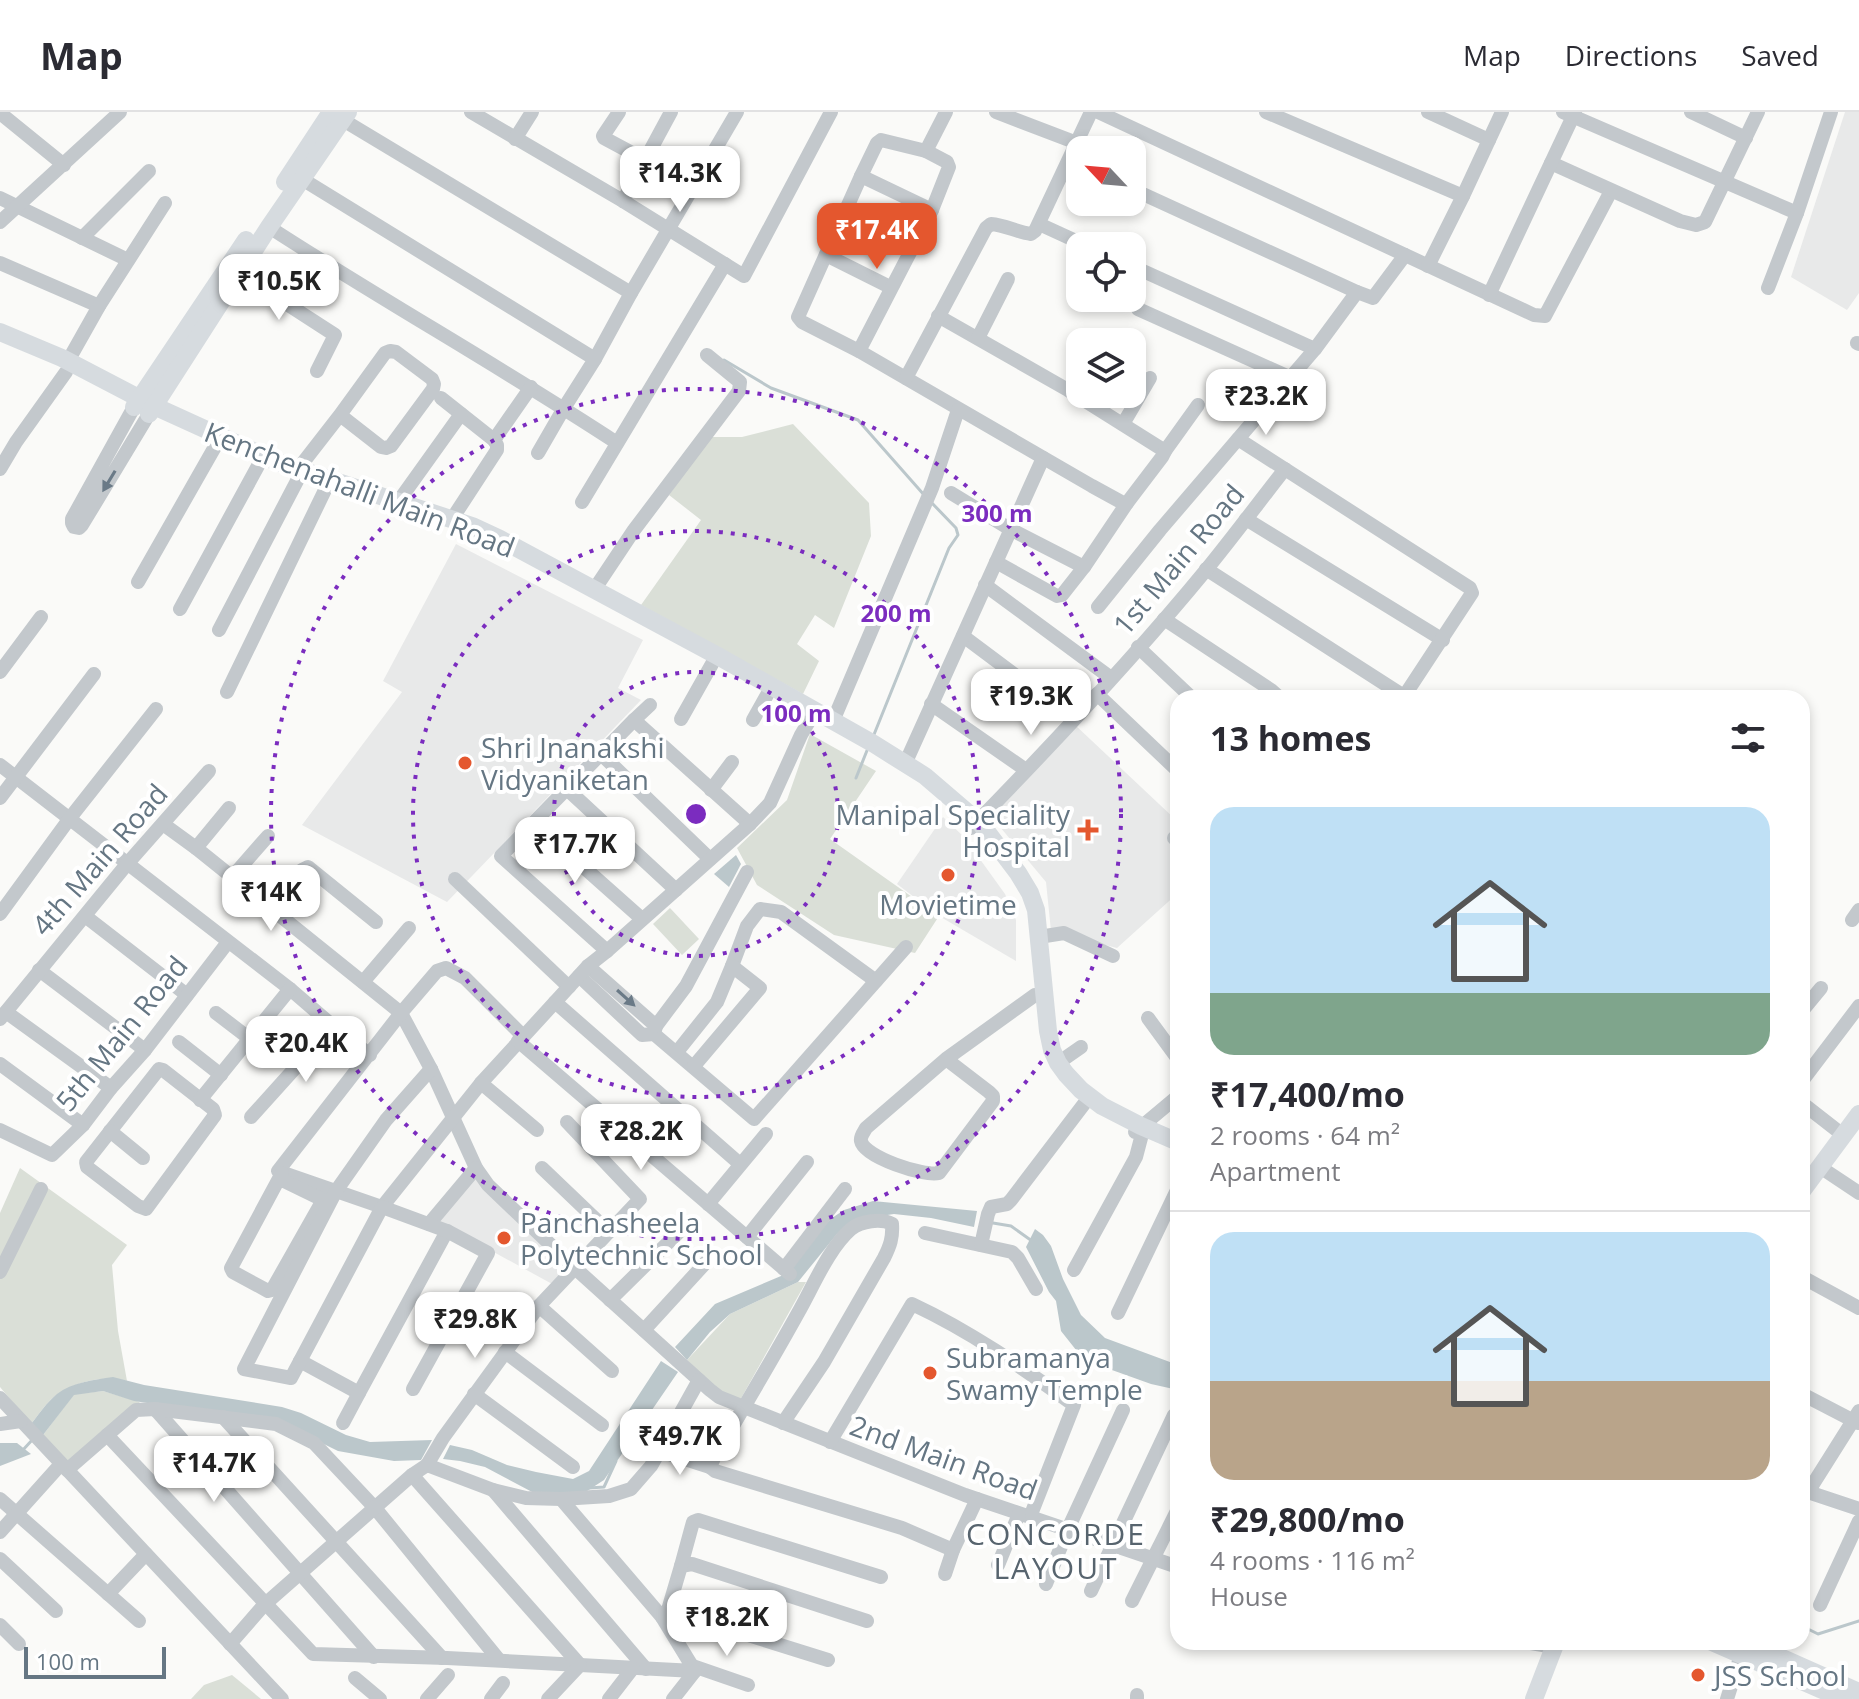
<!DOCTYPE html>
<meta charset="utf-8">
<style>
:root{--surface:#fff;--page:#f2f2f3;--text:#2b2b33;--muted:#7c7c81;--line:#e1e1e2;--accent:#e4572e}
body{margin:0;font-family:"Open Sans",sans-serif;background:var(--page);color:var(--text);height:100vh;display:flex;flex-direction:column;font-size:30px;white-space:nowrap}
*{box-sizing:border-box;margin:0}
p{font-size:26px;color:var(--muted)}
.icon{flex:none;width:44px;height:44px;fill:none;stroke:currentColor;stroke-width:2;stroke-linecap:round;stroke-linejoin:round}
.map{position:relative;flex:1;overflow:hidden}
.side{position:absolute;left:1170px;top:578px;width:640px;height:960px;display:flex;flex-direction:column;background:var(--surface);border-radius:24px;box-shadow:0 4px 12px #0003}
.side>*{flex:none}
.needle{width:52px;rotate:296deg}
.buttons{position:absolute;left:1066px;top:24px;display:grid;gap:16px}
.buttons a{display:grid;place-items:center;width:80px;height:80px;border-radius:16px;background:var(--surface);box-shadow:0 4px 12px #0003;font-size:40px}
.scale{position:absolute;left:24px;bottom:20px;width:142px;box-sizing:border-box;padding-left:8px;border:4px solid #657683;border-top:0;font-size:22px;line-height:28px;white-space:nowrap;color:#657683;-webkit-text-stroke:6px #fff;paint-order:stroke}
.price{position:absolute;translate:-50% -68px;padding:0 18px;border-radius:16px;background:#fff;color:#222;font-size:26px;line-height:52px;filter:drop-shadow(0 2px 4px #0008)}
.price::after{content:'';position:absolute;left:50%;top:48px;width:24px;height:18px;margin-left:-12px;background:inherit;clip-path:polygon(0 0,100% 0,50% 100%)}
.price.active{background:var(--accent);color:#fff}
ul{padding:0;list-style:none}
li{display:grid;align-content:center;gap:16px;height:424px;padding:0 40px}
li+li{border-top:2px solid var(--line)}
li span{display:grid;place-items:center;height:248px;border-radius:24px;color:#555}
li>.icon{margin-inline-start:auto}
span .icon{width:144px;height:144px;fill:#fffc;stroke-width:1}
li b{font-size:34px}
h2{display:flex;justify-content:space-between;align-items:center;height:96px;padding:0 40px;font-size:34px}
header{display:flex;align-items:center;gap:48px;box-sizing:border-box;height:112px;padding:0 40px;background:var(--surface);border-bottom:2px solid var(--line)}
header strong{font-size:38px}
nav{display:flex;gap:44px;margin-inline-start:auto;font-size:28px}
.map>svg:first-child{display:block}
</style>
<header>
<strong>Map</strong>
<nav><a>Map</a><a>Directions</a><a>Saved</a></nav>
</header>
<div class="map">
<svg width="1859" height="1587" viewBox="0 0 1859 1587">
<rect width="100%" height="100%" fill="#fafaf8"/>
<g fill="#e8e9e9">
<path d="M 1845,0 L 1859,0 L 1859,181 L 1847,198 L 1791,165 Z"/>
<path d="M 456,432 L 643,528 L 618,576 L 641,588 L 447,790 L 302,713 L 402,580 L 383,569 Z"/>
<path d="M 1074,612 L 1175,707 L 1174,728 L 1178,733 L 1178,781 L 1117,836 L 1051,819 L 1046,770 L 990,703 Z"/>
<path d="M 943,705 L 964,725 L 1005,782 L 1016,808 L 1016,849 L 939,804 L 897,772 Z"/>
<path d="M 475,1066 L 571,1155 L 554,1173 L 437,1109 Z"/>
</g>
<g fill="#dadfd7">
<path d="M 793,312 L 869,391 L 871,424 L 834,516 L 815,503 L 797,532 L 819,549 L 803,582 L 641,493 L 701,408 L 669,383 L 710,325 L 742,325 Z"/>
<path d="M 810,622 L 876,659 L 830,727 L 939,804 L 915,841 L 834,823 L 757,773 L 737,736 L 787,688 Z"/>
<path d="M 670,796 L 699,827 L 682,843 L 653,812 Z"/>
<path d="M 20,1056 L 127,1133 L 112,1153 L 118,1219 L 127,1269 C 104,1263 78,1269 58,1282 C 48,1288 39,1302 31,1312 L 0,1275 L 0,1101 Z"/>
<path d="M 798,1170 L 806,1170 L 739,1290 L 720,1282 L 687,1248 L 730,1202 Z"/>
<path d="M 103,1279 L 140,1290 L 69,1354 L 43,1323 L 74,1282 Z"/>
<path d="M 232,1563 L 261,1587 L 191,1587 L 204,1573 Z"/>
</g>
<g fill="#bbc7cb">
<path d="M 736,743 L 741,752 L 729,775 L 714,762 Z"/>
<path d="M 873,1089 L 977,1099 L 974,1115 L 931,1106 L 894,1102 L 867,1106 L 837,1122 L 798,1170 L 730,1202 L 710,1220 L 687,1248 L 675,1235 L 715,1192 L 781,1164 L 794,1154 L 815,1122 L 832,1106 L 844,1098 Z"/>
<path d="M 1035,1117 L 1043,1123 L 1051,1134 L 1063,1167 L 1081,1203 L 1105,1226 L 1178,1253 L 1178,1278 L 1151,1272 L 1084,1248 L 1061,1219 L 1056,1189 L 1049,1180 L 1026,1135 Z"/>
<path d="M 661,1249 L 678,1260 L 604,1368 L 584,1381 L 534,1381 L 485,1355 L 460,1349 L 443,1347 L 450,1333 L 472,1338 L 507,1353 L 536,1360 L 573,1367 L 589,1359 Z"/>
<path d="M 113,1265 L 144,1273 L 282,1295 L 301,1301 L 346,1323 L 370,1330 L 432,1328 L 421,1348 L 394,1349 L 338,1339 L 281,1311 L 134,1289 L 103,1279 L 74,1283 L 43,1323 L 31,1312 C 39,1302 47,1290 57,1282 C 72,1270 94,1268 113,1265 Z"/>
<path d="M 0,1331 L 17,1331 L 31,1342 L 0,1354 Z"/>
</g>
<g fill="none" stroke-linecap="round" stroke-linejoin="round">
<g stroke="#bbc7cb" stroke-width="3">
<path d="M 724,248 L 771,276 L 858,308 L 925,384"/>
<path d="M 873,625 L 949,436 L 958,423 L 956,416 L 930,389"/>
<path d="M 856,666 L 868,636"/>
<path d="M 993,1111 L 1011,1114 L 1032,1129"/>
<path d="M 22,1339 L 33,1327"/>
<path d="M 589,1376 L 604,1375 L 616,1349"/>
<path d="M 1802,1508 L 1808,1517 L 1818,1522 L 1859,1509"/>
</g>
<g stroke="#c3c8cc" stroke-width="14">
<path d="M 471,0 L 623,89 L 744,164 L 831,0"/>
<path d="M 619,0 L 603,24 L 604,26 L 645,48"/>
<path d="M 996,0 L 1077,31"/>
<path d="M 1098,0 L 1534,203 L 1545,204 L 1611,79"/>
<path d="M 1266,0 L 1463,84"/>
<path d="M 1428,0 L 1489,28"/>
<path d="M 1563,0 L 1797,101"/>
<path d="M 1691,0 L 1746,26"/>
<path d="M 0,1 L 64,53"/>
<path d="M 343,8 L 631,181"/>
<path d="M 515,27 L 532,0"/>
<path d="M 1551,51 L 1680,109 L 1696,113 L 1705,110 L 1758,0"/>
<path d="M 861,64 L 877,31 L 881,28 L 926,39 L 946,0"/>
<path d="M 302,67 L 595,247 L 564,296 L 538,341"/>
<path d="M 1132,77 L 1357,180"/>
<path d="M 0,86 L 128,148"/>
<path d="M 623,89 L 671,0"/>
<path d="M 932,98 L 861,64 L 798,205 L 802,210 L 859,239 L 1092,374 L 1123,391 L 1127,391 L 1162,345 L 1165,339 L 1068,278 L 938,204"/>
<path d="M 844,103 L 912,135"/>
<path d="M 0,110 L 120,0"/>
<path d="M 1039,112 L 1087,134"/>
<path d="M 269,115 C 383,189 503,256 617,331"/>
<path d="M 82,126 L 149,59"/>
<path d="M 826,143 L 890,175"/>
<path d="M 0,151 L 99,194"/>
<path d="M 1132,154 L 1315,237"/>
<path d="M 1428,154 L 1463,84 L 1502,0"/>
<path d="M 239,161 L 335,223 L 317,259"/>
<path d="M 1768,176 L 1797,101 L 1831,0"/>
<path d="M 1489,183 L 1575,0"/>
<path d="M 1138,197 L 1291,266"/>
<path d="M 978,226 L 1008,167"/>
<path d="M 1857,231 L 1859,232"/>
<path d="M 859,239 L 932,98 L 949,55 L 947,50 L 926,39"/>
<path d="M 595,247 L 631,181 L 737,0"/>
<path d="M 68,249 L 99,194 L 165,91"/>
<path d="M 906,266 L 986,116 L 991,112 C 1005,113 1017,120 1031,122 L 1035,119 L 1091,0"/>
<path d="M 441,286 L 494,328 L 497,333 L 497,338 L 452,407"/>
<path d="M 134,295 L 72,407 L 72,411 L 74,415 L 79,416 L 82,413 L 149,302"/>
<path d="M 1123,312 L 1150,266"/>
<path d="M 494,328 L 531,275"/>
<path d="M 1165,339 L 1198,293"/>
<path d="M 0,357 L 16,330 L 66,260"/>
<path d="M 298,357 L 340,303 L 381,335 L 386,336 L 391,334 L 433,277 L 434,272 L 432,267 L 396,240 L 390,239 L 385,241 L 340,303"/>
<path d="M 951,381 L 1010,417 L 1084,455"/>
<path d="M 398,390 L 461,302"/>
<path d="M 582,390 L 725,152"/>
<path d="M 1246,407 L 1443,528"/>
<path d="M 996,450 L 1057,484 L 1062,483 L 1084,455 L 1127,391"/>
<path d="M 1206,457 L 1399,581 L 1405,583 L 1472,481 L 1470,476 L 1238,327"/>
<path d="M 138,470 L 216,333"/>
<path d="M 985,473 L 1111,566"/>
<path d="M 594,478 L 634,418 L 739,279 L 740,270 L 707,243"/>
<path d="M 1098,495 L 1160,418 L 1315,237 L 1357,180 L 1373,186 L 1405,143"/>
<path d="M 180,497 L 259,352"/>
<path d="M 1164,507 L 1271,578 L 1280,586"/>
<path d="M 219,518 L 298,367"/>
<path d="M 963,524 L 1074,607"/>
<path d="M 1138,535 L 1192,586"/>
<path d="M 0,560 L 41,505"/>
<path d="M 227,580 L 326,376"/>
<path d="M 1097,582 L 1178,659"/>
<path d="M 931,592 L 1026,658"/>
<path d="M 681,607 L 712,552"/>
<path d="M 634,608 L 650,593"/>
<path d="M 753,608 L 767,583"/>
<path d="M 833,609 L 932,376 L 958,298"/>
<path d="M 601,642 L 710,747"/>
<path d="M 905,652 L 1043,346"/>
<path d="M 0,653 L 290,877 L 333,914 L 370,943"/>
<path d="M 567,677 L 676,778"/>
<path d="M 711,678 L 732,650"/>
<path d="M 0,686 L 94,562"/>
<path d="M 534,711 L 642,807"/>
<path d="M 163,712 L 196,736 L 401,901 L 431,957 L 476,1056 L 488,1073 L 575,1156 L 710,1278 L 719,1285 L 965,1383 L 1178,1455"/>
<path d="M 971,716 C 1052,633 1132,548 1206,458 C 1233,425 1259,390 1285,357"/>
<path d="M 1174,726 L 1178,730"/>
<path d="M 196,736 L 229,696"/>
<path d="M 232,765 L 268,724"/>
<path d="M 455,767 L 569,875"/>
<path d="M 270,796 L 302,758 L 308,755 L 376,810"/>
<path d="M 0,802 L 70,706 L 156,597"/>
<path d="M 85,804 L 187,883"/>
<path d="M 1852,808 L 1859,798"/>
<path d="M 1039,825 L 1064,821 L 1113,844"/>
<path d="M 607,839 L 501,744 L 634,608 L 750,712"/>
<path d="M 588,854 L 656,914 L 654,922"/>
<path d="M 732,854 L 747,814 L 760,797 L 781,800 L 876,869"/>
<path d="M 39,858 L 145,938"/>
<path d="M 579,864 L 642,923 L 654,922 L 754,1007 L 906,835"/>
<path d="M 1177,866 L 1178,866"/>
<path d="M 363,870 L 409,816"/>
<path d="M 555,890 L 740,1052"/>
<path d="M 1802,899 L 1821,876"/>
<path d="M 6,900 L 111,976"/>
<path d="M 216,901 L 250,927"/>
<path d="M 1148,906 L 1178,947"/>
<path d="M 0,907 L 127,752 L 209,659"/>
<path d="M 656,914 L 686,874 L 747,760"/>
<path d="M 523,924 L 465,866 L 446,856 L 437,859 L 401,901 L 278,1059 L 382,1095 L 481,971 L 588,854 L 607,839 L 750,712 L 770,691 L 801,623 L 815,599"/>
<path d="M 518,929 L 790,1162"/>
<path d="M 179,930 L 221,963"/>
<path d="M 677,940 L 717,890 L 732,854 L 760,876 L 694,954"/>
<path d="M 946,947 L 989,980 L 993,984 L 993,989 L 939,1061 C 924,1065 864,1045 861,1029 C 860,1024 864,1020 866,1016 L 946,947 L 1035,883"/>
<path d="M 1058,951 L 1081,935"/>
<path d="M 0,952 L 83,1013"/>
<path d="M 159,957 L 163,958 L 213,997 L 215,1003 L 146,1097 L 138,1094 L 87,1055 L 86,1050 Z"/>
<path d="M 1802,969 L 1859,894"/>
<path d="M 481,971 L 537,1018"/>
<path d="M 200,988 L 290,877"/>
<path d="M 1802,991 L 1843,1023"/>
<path d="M 251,1005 L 333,914"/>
<path d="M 567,1010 L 640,1087 L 539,1194 L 612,1259"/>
<path d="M 0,1018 L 52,1043 L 83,1013 L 111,976 L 145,938 L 228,830"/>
<path d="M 110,1019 L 143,1046"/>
<path d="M 1135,1020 L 1178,984"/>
<path d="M 1820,1055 L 1859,1081"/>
<path d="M 542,1056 L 609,1120"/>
<path d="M 282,1061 L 231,1156 L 233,1160 L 268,1179 L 272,1178 L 323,1088 L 284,1069"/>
<path d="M 708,1092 L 766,1022"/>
<path d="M 429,1112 L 476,1056"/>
<path d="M 925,1121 L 1012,1140 L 1018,1146 L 1036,1177"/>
<path d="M 747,1125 L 807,1050"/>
<path d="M 981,1133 L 988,1102 L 991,1095 L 1007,1092 L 1011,1088 L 1084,992"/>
<path d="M 784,1157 L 845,1077"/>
<path d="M 1074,1158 L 1136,1045 L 1141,1026"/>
<path d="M 0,1160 L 41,1077"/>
<path d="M 1802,1165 L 1859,1196"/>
<path d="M 610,1188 L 683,1116"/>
<path d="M 1118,1201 L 1178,1076"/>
<path d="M 644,1218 L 709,1147"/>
<path d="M 505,1240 L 602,1313"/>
<path d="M 300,1249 L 359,1281 L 447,1119"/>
<path d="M 413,1277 L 488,1141 L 447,1119 L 382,1095 L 291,1266 L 244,1257 L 336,1079 L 386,1008 L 431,957"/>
<path d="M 474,1282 L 573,1355"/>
<path d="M 1802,1282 L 1858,1311"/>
<path d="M 0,1286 L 282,1587"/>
<path d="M 155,1297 L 374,1545"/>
<path d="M 223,1305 L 442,1546"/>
<path d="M 343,1311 L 359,1281"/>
<path d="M 783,1311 L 824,1250 L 884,1146 C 890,1134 893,1126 892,1112 C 881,1106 861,1109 851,1117 C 828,1137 813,1175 798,1201 C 771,1250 742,1298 714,1346 L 710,1355 L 715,1359 L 902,1416 L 953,1438 L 977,1387"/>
<path d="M 0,1312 L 21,1309"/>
<path d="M 107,1323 L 313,1542 L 447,1546 L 695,1559 L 662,1505"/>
<path d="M 830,1330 L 912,1192 C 970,1219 1023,1256 1074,1293 L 1030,1405"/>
<path d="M 660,1339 L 710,1355"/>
<path d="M 427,1353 L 443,1326 L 539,1194"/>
<path d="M 67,1358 L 136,1298 L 155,1297 L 276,1312 L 314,1331 L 375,1396 L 499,1548"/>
<path d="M 412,1363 L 580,1553 L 548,1587"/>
<path d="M 493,1378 L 646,1557"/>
<path d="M 1802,1378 L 1808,1380 L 1859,1299"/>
<path d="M 1808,1380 L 1859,1397"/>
<path d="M 0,1387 L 139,1509"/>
<path d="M 561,1387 L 662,1505 L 668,1498 L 681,1454 L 692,1452 L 867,1509"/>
<path d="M 0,1420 L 61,1352"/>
<path d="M 0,1447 L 56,1499"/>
<path d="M 998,1453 L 1019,1402"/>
<path d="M 681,1454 L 693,1410 L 698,1408 L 881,1465"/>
<path d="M 945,1462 L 953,1438"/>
<path d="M 1046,1472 L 1068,1417 L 1123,1298"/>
<path d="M 1091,1479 L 1174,1303"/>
<path d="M 108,1482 L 146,1442"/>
<path d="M 1132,1489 L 1178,1397"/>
<path d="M 1820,1493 L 1859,1409"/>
<path d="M 668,1498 L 828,1548"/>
<path d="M 0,1513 L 19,1532"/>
<path d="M 1524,1530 L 1554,1535"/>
<path d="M 230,1532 L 264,1493 L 412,1363 L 427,1353 L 493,1378 L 526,1386 L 561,1387 L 609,1384 L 631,1377 L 651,1354 L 699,1268"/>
<path d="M 693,1554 L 748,1573"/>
<path d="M 355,1566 L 380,1587"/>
<path d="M 427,1587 L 448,1563"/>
<path d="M 491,1587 L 503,1571"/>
<path d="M 609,1587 L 633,1556"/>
<path d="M 673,1587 L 695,1559"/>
<path d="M 1137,1587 L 1137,1583"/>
<path d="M 1727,1587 L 1741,1543 L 1746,1535"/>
</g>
<g stroke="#d6dbdf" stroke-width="18">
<path d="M 285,70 L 331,0"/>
<path d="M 0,220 L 62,246 L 154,294 L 277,350 L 472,414 L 500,427 L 716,543 L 874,632 L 925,664 L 981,712 L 1018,761 L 1030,781 L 1036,798 L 1048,919 L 1052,938 L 1058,951 L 1066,962 L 1081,978 L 1102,994 L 1141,1014 L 1178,1030"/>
<path d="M 134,295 L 246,128"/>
<path d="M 149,302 L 269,115 L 348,0"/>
<path d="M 1802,1079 L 1859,1002"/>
<path d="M 1712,1530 L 1843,1587"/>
<path d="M 1746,1530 L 1859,1580"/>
<path d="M 1534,1587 L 1556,1530"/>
</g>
</g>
<defs><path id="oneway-solid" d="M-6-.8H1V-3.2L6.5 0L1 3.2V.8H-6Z" transform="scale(2)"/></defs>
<g fill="#6a7a87">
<use href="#oneway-solid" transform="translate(109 369) rotate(121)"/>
<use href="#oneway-solid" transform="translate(626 886) rotate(42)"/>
</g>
<g fill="none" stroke="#7b2cbf" stroke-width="4" stroke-dasharray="4 8">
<circle cx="696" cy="702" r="142"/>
<circle cx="696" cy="702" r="283"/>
<circle cx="696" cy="702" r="425"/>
</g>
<g fill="#e4572e" stroke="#fff" stroke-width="3">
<circle cx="465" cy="651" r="8"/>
<path d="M1084 706h8v8h8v8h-8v8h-8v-8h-8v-8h8z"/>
<circle cx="948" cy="763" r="8"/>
<circle cx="504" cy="1126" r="8"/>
<circle cx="930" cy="1261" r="8"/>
<circle cx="1698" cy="1563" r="8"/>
</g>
<g text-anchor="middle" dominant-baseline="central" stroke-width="8" stroke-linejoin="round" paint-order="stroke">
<g font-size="28" fill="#657683" stroke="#fff">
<text transform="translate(360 377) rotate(21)">Kenchenahalli Main Road</text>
<text transform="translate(1178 447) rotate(-50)">1st Main Road</text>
<text transform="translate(99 747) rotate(-49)">4th Main Road</text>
<text transform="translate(121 921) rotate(-51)">5th Main Road</text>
<text transform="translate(944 1345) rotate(20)">2nd Main Road</text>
</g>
<g font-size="28" fill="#657683" stroke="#fff" text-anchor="start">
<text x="481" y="635">Shri Jnanakshi<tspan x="481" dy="32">Vidyaniketan</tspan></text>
<text x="1070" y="702" text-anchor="end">Manipal Speciality<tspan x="1070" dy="32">Hospital</tspan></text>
<text x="948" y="792" text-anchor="middle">Movietime</text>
<text x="520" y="1110">Panchasheela<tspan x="520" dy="32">Polytechnic School</tspan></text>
<text x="946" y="1245">Subramanya<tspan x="946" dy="32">Swamy Temple</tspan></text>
<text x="1714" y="1563">JSS School</text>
</g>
<g font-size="30" letter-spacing="2" fill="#57646e" stroke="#fff">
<text x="1056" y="1421">CONCORDE<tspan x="1056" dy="34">LAYOUT</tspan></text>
</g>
</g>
<circle cx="696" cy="702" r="12" fill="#7b2cbf" stroke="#fff" stroke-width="4"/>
<g font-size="24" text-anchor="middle" font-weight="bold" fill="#7b2cbf" stroke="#fff" stroke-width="8" stroke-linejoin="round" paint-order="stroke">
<text x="997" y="410">300 m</text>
<text x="896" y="510">200 m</text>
<text x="796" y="610">100 m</text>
</g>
</svg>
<div class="buttons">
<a><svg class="needle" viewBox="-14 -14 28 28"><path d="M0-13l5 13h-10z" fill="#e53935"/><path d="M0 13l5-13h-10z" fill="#7c7c81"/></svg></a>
<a><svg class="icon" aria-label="locate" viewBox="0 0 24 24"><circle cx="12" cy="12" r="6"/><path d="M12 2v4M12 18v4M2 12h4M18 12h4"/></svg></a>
<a><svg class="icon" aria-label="layers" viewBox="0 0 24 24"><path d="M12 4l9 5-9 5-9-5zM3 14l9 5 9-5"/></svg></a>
</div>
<div class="scale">100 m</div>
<b class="price" style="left:680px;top:102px">₹14.3K</b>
<b class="price active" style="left:877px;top:159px">₹17.4K</b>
<b class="price" style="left:279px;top:210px">₹10.5K</b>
<b class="price" style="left:1266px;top:325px">₹23.2K</b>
<b class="price" style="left:1031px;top:625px">₹19.3K</b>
<b class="price" style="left:575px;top:773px">₹17.7K</b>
<b class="price" style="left:271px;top:821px">₹14K</b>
<b class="price" style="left:306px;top:972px">₹20.4K</b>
<b class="price" style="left:641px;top:1060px">₹28.2K</b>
<b class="price" style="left:475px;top:1248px">₹29.8K</b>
<b class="price" style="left:680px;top:1365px">₹49.7K</b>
<b class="price" style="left:214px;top:1392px">₹14.7K</b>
<b class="price" style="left:727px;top:1546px">₹18.2K</b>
<section class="side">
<h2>13 homes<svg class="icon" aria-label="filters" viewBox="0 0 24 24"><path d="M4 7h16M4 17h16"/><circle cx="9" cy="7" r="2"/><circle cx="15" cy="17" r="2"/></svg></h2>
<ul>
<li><span style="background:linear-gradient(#bfe0f5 75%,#7fa58c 0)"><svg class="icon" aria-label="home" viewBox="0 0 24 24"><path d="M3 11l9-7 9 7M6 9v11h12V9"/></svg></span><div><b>₹17,400/mo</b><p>2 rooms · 64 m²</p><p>Apartment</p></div></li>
<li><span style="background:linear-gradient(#bfe0f5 60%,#b9a48a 0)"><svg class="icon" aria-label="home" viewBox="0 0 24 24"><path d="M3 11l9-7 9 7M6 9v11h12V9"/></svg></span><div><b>₹29,800/mo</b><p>4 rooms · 116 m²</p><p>House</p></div></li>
</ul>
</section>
</div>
